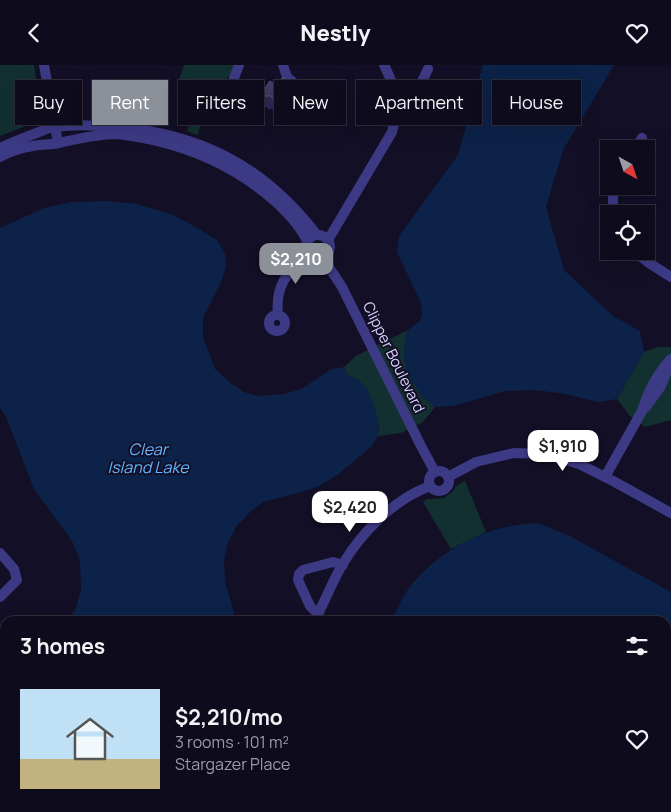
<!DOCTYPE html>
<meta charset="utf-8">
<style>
:root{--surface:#0e0b1c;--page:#1c1929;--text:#f1f3f6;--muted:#9b9ba3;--line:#2e2b3b;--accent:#8c9099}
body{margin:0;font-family:Manrope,sans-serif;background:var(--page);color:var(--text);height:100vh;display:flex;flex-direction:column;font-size:19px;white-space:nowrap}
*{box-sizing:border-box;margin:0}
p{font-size:16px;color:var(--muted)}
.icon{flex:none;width:28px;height:28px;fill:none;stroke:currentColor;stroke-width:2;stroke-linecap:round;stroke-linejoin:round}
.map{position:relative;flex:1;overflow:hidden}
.sheet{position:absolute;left:0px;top:551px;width:671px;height:196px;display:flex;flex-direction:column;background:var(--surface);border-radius:15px 15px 0 0;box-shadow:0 5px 20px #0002,0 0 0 1px var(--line)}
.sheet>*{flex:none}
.top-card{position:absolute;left:15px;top:15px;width:641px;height:45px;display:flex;gap:10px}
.needle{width:32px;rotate:140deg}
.controls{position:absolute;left:600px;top:75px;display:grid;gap:10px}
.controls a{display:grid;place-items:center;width:55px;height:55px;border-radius:0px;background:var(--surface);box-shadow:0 5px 20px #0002,0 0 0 1px var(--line);font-size:25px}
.price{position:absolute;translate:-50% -42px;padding:0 11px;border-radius:10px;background:#fff;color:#222;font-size:16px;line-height:32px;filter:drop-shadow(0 1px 2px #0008)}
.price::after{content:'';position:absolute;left:50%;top:30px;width:15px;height:11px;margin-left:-8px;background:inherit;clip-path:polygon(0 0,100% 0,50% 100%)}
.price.on{background:var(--accent);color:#fff}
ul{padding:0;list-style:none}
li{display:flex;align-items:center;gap:15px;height:125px;padding:0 20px}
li+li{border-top:1px solid var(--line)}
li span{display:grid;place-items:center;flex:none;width:140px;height:100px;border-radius:0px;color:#555}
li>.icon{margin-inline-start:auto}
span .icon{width:60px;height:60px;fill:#fffc;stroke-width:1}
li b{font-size:21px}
h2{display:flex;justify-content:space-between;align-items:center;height:60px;padding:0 20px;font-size:21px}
.tag{padding:0 18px;border-radius:0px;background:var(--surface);box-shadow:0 5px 20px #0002,0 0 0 1px var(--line);font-size:18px;line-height:45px}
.tag.on{background:var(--accent);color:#fff}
header{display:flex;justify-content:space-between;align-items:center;height:65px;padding:0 20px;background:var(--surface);font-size:22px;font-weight:800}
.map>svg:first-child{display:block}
</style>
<header><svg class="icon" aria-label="back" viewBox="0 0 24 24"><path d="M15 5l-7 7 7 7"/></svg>Nestly<svg class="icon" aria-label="heart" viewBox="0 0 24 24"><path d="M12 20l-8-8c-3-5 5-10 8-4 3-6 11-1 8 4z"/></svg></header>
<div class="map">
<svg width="671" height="747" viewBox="0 0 671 747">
<rect width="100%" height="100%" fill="#130f26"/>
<g fill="#12302f">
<path d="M 0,0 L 34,0 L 42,48 C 31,61 15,65 0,71 Z"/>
<path d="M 184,0 L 235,0 L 233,7 L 216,25 L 197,70 L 187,66 L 204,22 L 179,15 Z"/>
<path d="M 408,265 L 404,290 L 420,329 L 435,342 L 423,357 L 401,368 L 378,371 L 379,357 L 368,325 L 358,315 L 347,310 L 344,302 L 356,291 Z"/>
<path d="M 657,282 L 671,282 L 671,355 L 645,362 L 630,351 L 617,334 L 644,287 Z"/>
<path d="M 465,416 L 486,467 L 451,484 L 423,437 L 427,434 L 444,433 L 453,426 L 456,421 Z"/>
</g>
<g fill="#0c2248">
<path d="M 483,0 L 614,0 L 563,85 L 546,142 L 564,205 L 613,251 L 640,266 L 644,287 L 617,334 L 598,337 L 565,329 L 535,325 L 505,326 L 453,341 L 435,342 L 420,329 L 406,306 L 404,290 L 405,273 L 408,265 L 420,256 L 422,249 L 421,238 L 397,187 L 399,171 L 458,90 Z"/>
<path d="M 107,136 L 137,139 L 171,149 L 201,165 L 217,175 L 225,189 L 226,201 L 222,215 L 203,253 L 203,272 L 215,304 L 228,316 L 244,327 L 258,331 L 284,329 L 301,324 L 332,304 L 344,302 L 347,310 L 358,315 L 368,324 L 379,357 L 378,371 L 371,382 L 336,411 L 317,422 L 298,428 L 263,437 L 250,447 L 236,462 L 227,480 L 224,496 L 225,516 L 236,556 L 67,556 L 76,543 L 81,524 L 80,495 L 72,476 L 34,424 L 6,352 L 0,343 L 0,163 L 44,143 L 71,137 Z"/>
<path d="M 538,458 L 570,471 L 671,527 L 671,673 L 666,672 L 666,556 L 391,556 C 397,544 403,530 412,519 C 445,481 488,460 538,458 Z"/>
<path d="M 44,743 L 44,742 L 242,743 L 242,747 L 44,747 Z"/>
</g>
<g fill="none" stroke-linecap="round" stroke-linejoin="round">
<g stroke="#3d3a85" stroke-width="10">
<path d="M 44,0 L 58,78"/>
<path d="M 283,0 L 287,12 L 313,34 L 314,49"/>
<path d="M 234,13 L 239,0"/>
<path d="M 396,31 L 416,29 L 428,4"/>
<path d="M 313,34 L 330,29"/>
<path d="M 415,42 L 416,29"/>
<path d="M 0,83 C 13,77 26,72 39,67 C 44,65 51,62 57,62 C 75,59 95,60 114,62 C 200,68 264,101 317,170"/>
<path d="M 635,84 L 642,73"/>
<path d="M 0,92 C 10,86 21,83 33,81 C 41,79 50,80 59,78 C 78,74 96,69 116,69 C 130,70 143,73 157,76 C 202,87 243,107 278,139 C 290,151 301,162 308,178"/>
<path d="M 613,149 L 613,132 L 615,121"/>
<circle cx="318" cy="182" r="12"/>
<path d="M 328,175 L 392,67 C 399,44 396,22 384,0"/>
<path d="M 634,186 L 649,198 L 671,212"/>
<path d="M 323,193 L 342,222 L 421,381 L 435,407"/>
<path d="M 278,249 C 275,222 287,205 309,190"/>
<circle cx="277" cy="258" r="8"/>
<path d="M 646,342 L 661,321 L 670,298"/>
<circle cx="439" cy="416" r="10"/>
<path d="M 448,412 L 476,397 L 514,388 L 546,389 L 579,399 L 613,416 L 671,448"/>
<path d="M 605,412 L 642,346 C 648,326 657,309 671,294"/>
<path d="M 0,488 L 14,504 L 17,515 L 0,532"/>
<path d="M 318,549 L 310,541 L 298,515 L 299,509 L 303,505 L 333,497 L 343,500"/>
<path d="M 315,556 L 318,549 C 326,533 333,516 342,500 C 362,467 393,435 430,421"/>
<path d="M 333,742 L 338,747"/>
<path d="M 316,747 L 320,742"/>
<path d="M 484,747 L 493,742"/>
</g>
</g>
<path fill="#312854" d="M 270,16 L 274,19 L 287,21 L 285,27 L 288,30 L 275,47 L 271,43 L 270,45 L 262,39 L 261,40 L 256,36 Z"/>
<path fill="#433a66" stroke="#5a527e" d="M 283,12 L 290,17 L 287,21 L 288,22 L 285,27 L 288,30 L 281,38 L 277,35 L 276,36 L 268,30 L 267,32 L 262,28 L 270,16 L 274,19 L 276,16 L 280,15 Z"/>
<g text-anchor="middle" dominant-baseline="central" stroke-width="4" stroke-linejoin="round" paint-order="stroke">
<g font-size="15" fill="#d9d4ff" stroke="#130f26">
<text transform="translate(394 292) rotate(64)">Clipper Boulevard</text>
</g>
<g font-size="16" font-style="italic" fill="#62b6ff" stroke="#130f26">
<text x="148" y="384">Clear<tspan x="148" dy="18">Island Lake</tspan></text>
</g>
</g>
</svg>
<div class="controls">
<a><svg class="needle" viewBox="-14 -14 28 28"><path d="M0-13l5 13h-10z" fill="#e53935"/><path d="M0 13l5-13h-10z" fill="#9b9ba3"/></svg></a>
<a><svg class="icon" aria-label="locate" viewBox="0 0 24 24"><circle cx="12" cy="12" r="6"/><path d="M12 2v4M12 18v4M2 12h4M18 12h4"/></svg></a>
</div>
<b class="price on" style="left:296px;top:220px">$2,210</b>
<b class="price" style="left:563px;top:407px">$1,910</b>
<b class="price" style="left:350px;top:468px">$2,420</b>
<div class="top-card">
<a class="tag">Buy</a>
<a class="tag on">Rent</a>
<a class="tag">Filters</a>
<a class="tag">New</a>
<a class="tag">Apartment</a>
<a class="tag">House</a>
</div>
<section class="sheet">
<h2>3 homes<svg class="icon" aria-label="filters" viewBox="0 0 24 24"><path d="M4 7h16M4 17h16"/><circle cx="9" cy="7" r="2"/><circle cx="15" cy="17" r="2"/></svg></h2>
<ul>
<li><span style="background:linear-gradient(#bfe0f5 70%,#c2b280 0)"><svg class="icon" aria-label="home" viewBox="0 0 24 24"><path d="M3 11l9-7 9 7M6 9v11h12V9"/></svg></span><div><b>$2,210/mo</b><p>3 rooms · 101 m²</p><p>Stargazer Place</p></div><svg class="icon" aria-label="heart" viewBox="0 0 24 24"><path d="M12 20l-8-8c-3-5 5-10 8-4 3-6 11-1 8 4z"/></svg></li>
</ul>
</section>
</div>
